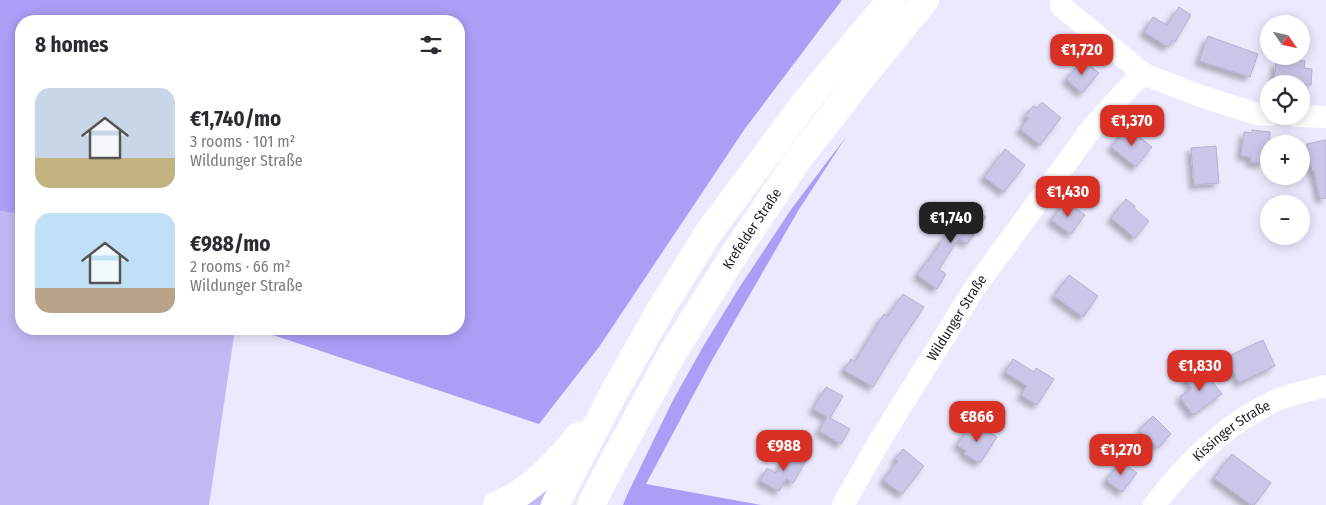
<!DOCTYPE html>
<meta charset="utf-8">
<style>
:root{--surface:#fff;--page:#f2f2f3;--text:#2b2b33;--muted:#7c7c81;--accent:#d93025}
body{margin:0;font-family:"Fira Sans Condensed",sans-serif;background:var(--page);color:var(--text);height:100vh;display:flex;flex-direction:column;font-size:19px;white-space:nowrap}
*{box-sizing:border-box;margin:0}
p{font-size:16px;color:var(--muted)}
.icon{flex:none;width:28px;height:28px;fill:none;stroke:currentColor;stroke-width:2;stroke-linecap:round;stroke-linejoin:round}
.map{position:relative;flex:1;overflow:hidden}
.sheet{position:absolute;left:15px;top:15px;width:450px;height:320px;display:flex;flex-direction:column;background:var(--surface);border-radius:20px;box-shadow:0 2px 12px #0003}
.sheet>*{flex:none}
.needle{width:32px;rotate:124deg}
.fabs{position:absolute;left:1260px;top:15px;display:grid;gap:10px}
.fabs a{display:grid;place-items:center;width:50px;height:50px;border-radius:50%;background:var(--surface);box-shadow:0 2px 12px #0003;font-size:25px}
.price{position:absolute;translate:-50% -42px;padding:0 11px;border-radius:10px;background:var(--accent);color:#fff;font-size:16px;line-height:32px;filter:drop-shadow(0 1px 2px #0008)}
.price::after{content:'';position:absolute;left:50%;top:30px;width:15px;height:11px;margin-left:-8px;background:inherit;clip-path:polygon(0 0,100% 0,50% 100%)}
.price.on{background:#222;color:#fff}
ul{padding:0;list-style:none}
li{display:flex;align-items:center;gap:15px;height:125px;padding:0 20px}
li span{display:grid;place-items:center;flex:none;width:140px;height:100px;border-radius:15px;color:#555}
li>.icon{margin-inline-start:auto}
span .icon{width:60px;height:60px;fill:#fffc;stroke-width:1}
li b{font-size:21px}
h2{display:flex;justify-content:space-between;align-items:center;height:60px;padding:0 20px;font-size:21px}
.map>svg:first-child{display:block}
</style>
<div class="map">
<svg width="1326" height="505" viewBox="0 0 1326 505">
<defs>
<filter id="shadow"><feDropShadow dx="-4.5" dy="4.5" stdDeviation="2.5" flood-color="#0004"/></filter>
</defs>
<rect width="100%" height="100%" fill="#ece9fe"/>
<g fill="#c1b9f3">
<path d="M 0,211 L 21,214 L 21,329 L 235,329 L 209,505 L 0,505 Z"/>
<path d="M 550,486 L 540,505 L 514,505 Z"/>
</g>
<g fill="#ad9df7">
<path d="M 0,0 L 842,0 L 744,130 L 599,347 L 539,424 L 255,329 L 459,329 L 459,21 L 21,21 L 21,214 L 0,211 Z"/>
<path d="M 846,137 L 798,211 L 711,362 L 646,484 L 761,505 L 623,505 L 627,495 L 672,402 L 704,345 L 739,288 L 792,208 Z"/>
</g>
<g fill="#cac6e8" stroke="#b4b0d1" filter="url(#shadow)">
<path d="M 1179,7 L 1191,15 L 1175,42 L 1172,40 L 1168,47 L 1144,32 L 1153,17 L 1167,25 Z"/>
<path d="M 1208,36 L 1258,54 L 1250,77 L 1199,61 Z"/>
<path d="M 1289,59 L 1305,61 L 1304,68 L 1312,69 L 1311,85 L 1274,82 L 1276,62 L 1288,64 Z"/>
<path d="M 1083,60 L 1099,73 L 1082,93 L 1066,79 Z"/>
<path d="M 1042,102 L 1061,118 L 1040,145 L 1020,129 L 1029,118 L 1025,116 L 1033,106 L 1037,108 Z"/>
<path d="M 1127,127 L 1152,147 L 1136,167 L 1111,147 Z"/>
<path d="M 1252,130 L 1270,132 L 1269,160 L 1263,159 L 1262,164 L 1250,162 L 1251,157 L 1241,156 L 1244,132 L 1252,133 Z"/>
<path d="M 1326,140 L 1326,198 L 1320,199 L 1314,171 L 1312,171 L 1307,144 Z"/>
<path d="M 1216,146 L 1219,183 L 1194,185 L 1191,148 Z"/>
<path d="M 1005,149 L 1025,165 L 1004,192 L 984,177 Z"/>
<path d="M 1126,199 L 1135,206 L 1134,208 L 1149,221 L 1135,238 L 1111,218 Z"/>
<path d="M 1065,201 L 1085,215 L 1071,234 L 1051,220 Z"/>
<path d="M 967,204 L 986,217 L 967,244 L 959,238 L 939,269 L 946,274 L 937,289 L 917,275 L 927,261 L 928,261 Z"/>
<path d="M 1069,275 L 1098,296 L 1083,317 L 1054,296 Z"/>
<path d="M 903,294 L 924,307 L 903,338 L 873,387 L 844,370 L 851,359 L 855,362 L 884,314 L 888,316 Z"/>
<path d="M 1263,340 L 1275,366 L 1239,383 L 1227,357 Z"/>
<path d="M 1013,359 L 1034,372 L 1036,368 L 1054,379 L 1037,405 L 1021,395 L 1027,386 L 1005,372 Z"/>
<path d="M 1197,368 L 1205,378 L 1208,376 L 1222,394 L 1193,415 L 1180,397 L 1192,388 L 1185,378 Z"/>
<path d="M 826,387 L 843,396 L 830,418 L 850,429 L 841,444 L 819,431 L 827,417 L 813,409 Z"/>
<path d="M 1153,416 L 1171,434 L 1158,448 L 1139,430 Z"/>
<path d="M 969,427 L 977,433 L 981,427 L 997,437 L 980,463 L 964,454 L 966,451 L 957,445 Z"/>
<path d="M 903,449 L 924,466 L 902,494 L 883,480 L 898,461 L 895,460 Z"/>
<path d="M 789,451 L 806,461 L 793,483 L 786,479 L 779,491 L 760,481 L 767,468 L 776,473 Z"/>
<path d="M 1232,454 L 1271,483 L 1254,505 L 1251,505 L 1214,478 Z"/>
<path d="M 1121,461 L 1137,473 L 1122,492 L 1106,480 Z"/>
</g>
<g fill="none" stroke-linecap="round" stroke-linejoin="round">
<g stroke="#fff" stroke-width="22">
<path d="M 1061,6 L 1144,74 L 1200,96 L 1257,114 L 1269,115"/>
<path d="M 1296,116 L 1326,117"/>
<path id="s1" d="M 843,505 L 880,440 L 976,286 L 1092,128 L 1131,85 L 1144,74"/>
<path id="s2" d="M 1154,505 C 1184,467 1218,431 1261,408 C 1268,405 1275,400 1282,398 C 1296,393 1311,390 1326,386"/>
</g>
<g stroke="#fff" stroke-width="28">
<path d="M 497,505 C 532,491 555,464 579,436"/>
<path d="M 555,505 L 613,394 L 661,309 L 709,232 L 804,104 L 891,0"/>
<path id="s3" d="M 591,505 L 605,477 L 672,354 L 735,253 L 799,158 L 863,76 L 925,0"/>
</g>
</g>
<g text-anchor="middle" dominant-baseline="central" stroke-width="5" stroke-linejoin="round" paint-order="stroke">
<g font-size="14" fill="#1f1d29" stroke="#f9f9f9">
<text stroke="none"><textPath href="#s3" startOffset="320">Krefelder Straße</textPath></text>
<text stroke="none"><textPath href="#s1" startOffset="219">Wildunger Straße</textPath></text>
<text stroke="none"><textPath href="#s2" startOffset="108">Kissinger Straße</textPath></text>
</g>
</g>
</svg>
<div class="fabs">
<a><svg class="needle" viewBox="-14 -14 28 28"><path d="M0-13l5 13h-10z" fill="#e53935"/><path d="M0 13l5-13h-10z" fill="#7c7c81"/></svg></a>
<a><svg class="icon" aria-label="locate" viewBox="0 0 24 24"><circle cx="12" cy="12" r="6"/><path d="M12 2v4M12 18v4M2 12h4M18 12h4"/></svg></a>
<a>+</a>
<a>−</a>
</div>
<b class="price" style="left:1082px;top:76px">€1,720</b>
<b class="price" style="left:1132px;top:147px">€1,370</b>
<b class="price" style="left:1068px;top:218px">€1,430</b>
<b class="price on" style="left:951px;top:244px">€1,740</b>
<b class="price" style="left:1200px;top:392px">€1,830</b>
<b class="price" style="left:977px;top:443px">€866</b>
<b class="price" style="left:784px;top:472px">€988</b>
<b class="price" style="left:1121px;top:476px">€1,270</b>
<section class="sheet">
<h2>8 homes<svg class="icon" aria-label="filters" viewBox="0 0 24 24"><path d="M4 7h16M4 17h16"/><circle cx="9" cy="7" r="2"/><circle cx="15" cy="17" r="2"/></svg></h2>
<ul>
<li><span style="background:linear-gradient(#c9d6e8 70%,#c2b280 0)"><svg class="icon" aria-label="home" viewBox="0 0 24 24"><path d="M3 11l9-7 9 7M6 9v11h12V9"/></svg></span><div><b>€1,740/mo</b><p>3 rooms · 101 m²</p><p>Wildunger Straße</p></div></li>
<li><span style="background:linear-gradient(#bfe0f5 75%,#b9a48a 0)"><svg class="icon" aria-label="home" viewBox="0 0 24 24"><path d="M3 11l9-7 9 7M6 9v11h12V9"/></svg></span><div><b>€988/mo</b><p>2 rooms · 66 m²</p><p>Wildunger Straße</p></div></li>
</ul>
</section>
</div>
